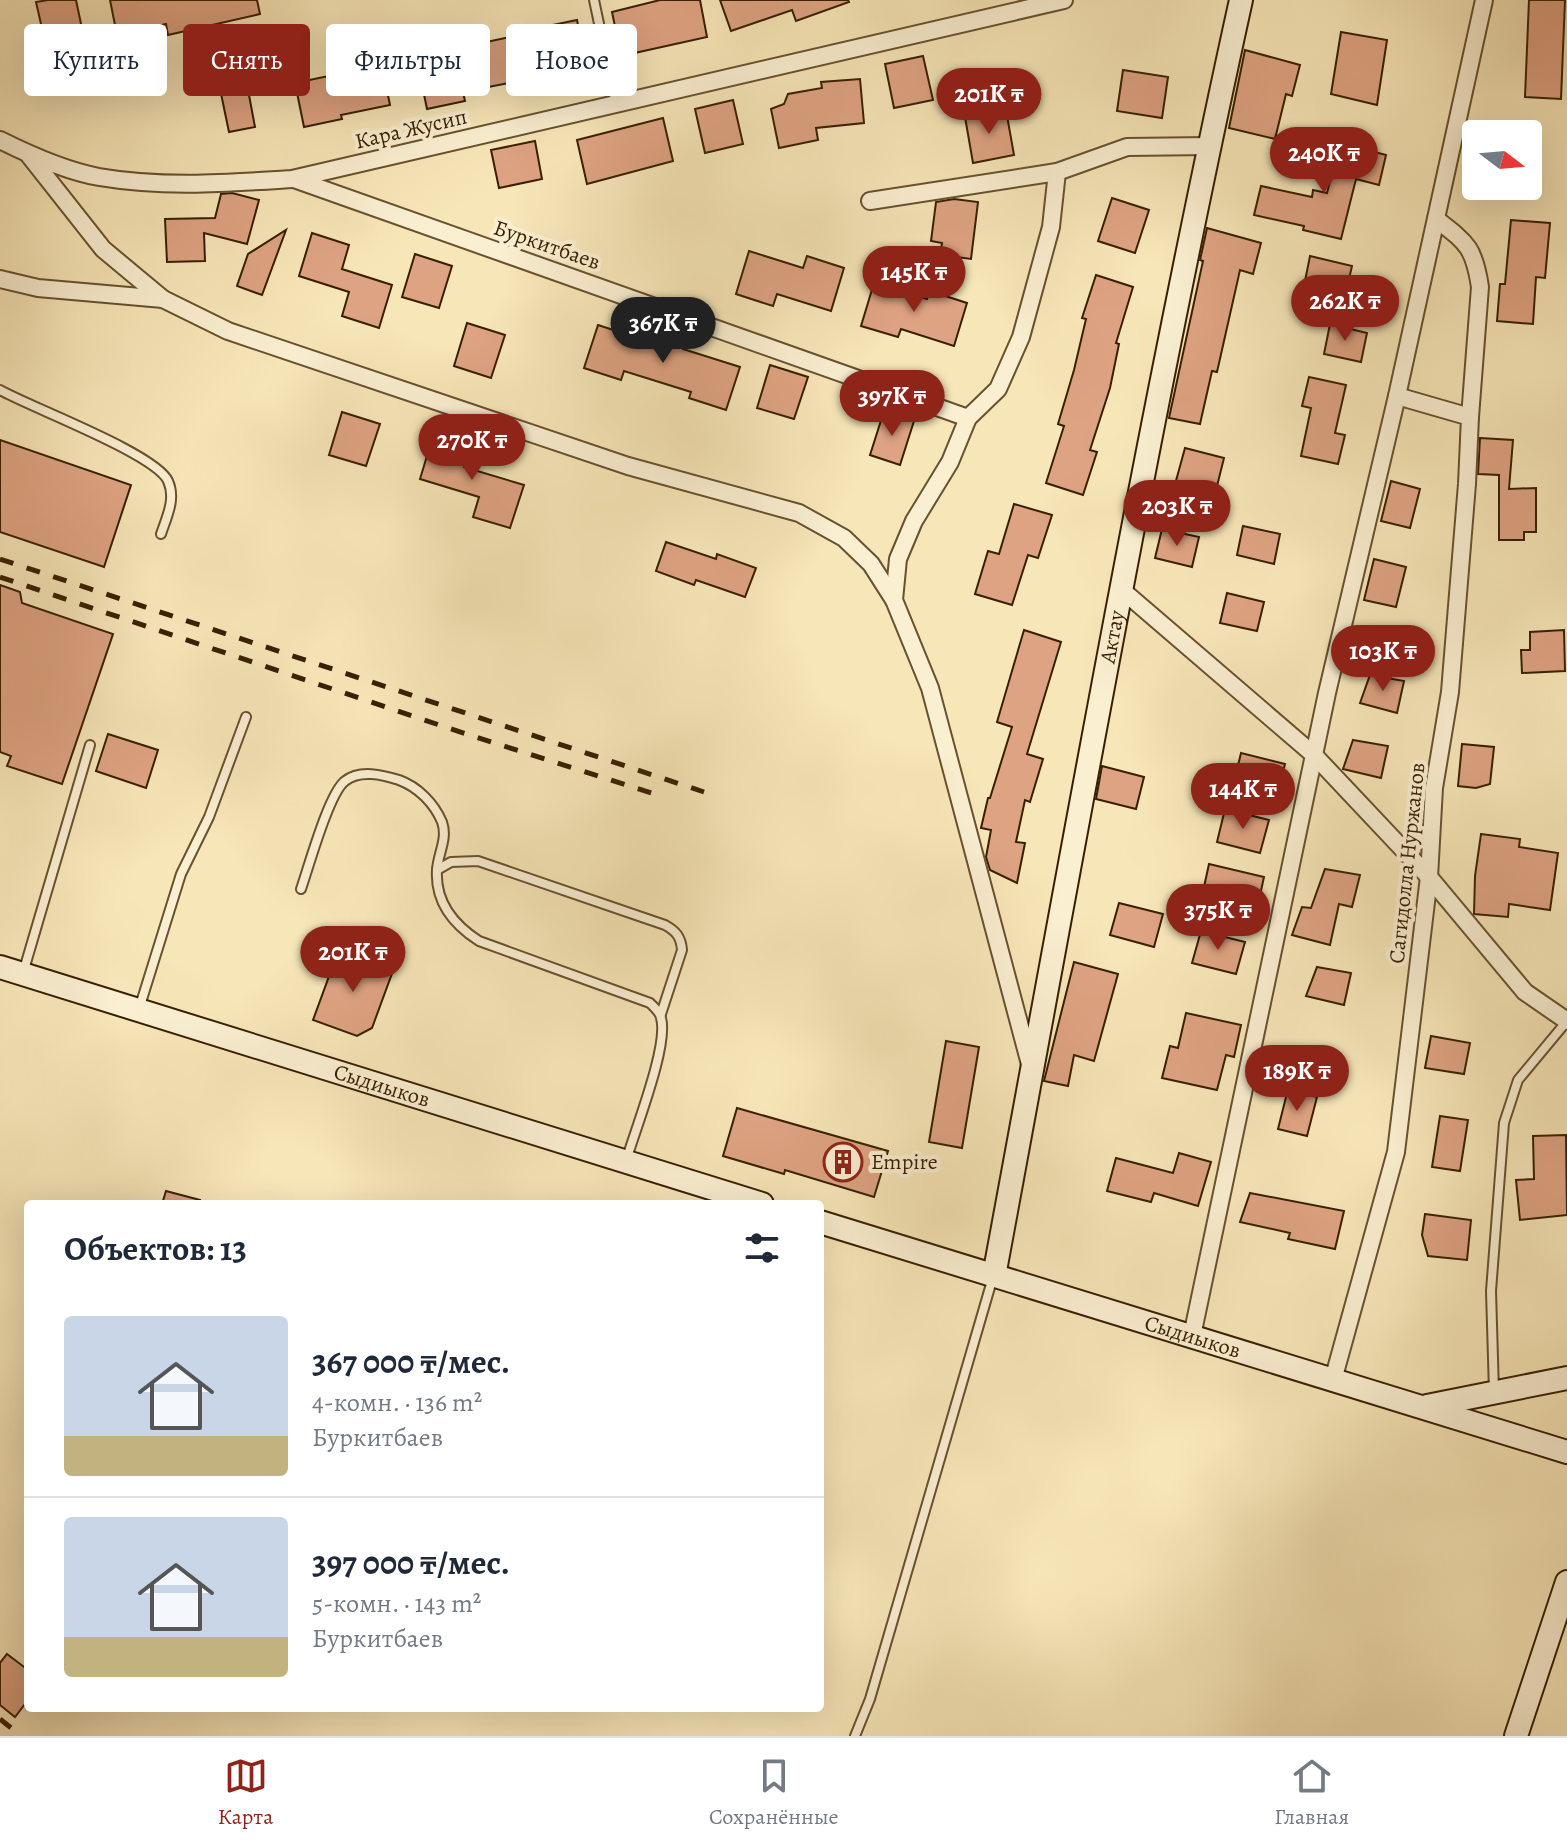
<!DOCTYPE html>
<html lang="ru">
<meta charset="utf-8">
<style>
:root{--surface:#fff;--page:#f6f6f7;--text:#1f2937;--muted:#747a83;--line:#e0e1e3;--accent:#8f2418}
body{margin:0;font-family:Alegreya,serif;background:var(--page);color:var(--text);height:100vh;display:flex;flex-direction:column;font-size:30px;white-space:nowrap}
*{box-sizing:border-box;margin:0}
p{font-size:26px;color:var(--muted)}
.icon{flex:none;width:44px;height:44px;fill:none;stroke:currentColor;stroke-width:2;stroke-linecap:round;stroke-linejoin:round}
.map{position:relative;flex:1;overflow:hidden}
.drawer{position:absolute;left:24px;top:1200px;width:800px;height:512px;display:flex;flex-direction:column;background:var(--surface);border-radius:8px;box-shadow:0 8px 32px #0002}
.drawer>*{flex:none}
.top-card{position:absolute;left:24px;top:24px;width:800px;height:72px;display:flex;gap:16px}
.needle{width:52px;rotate:106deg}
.fabs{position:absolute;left:1462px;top:120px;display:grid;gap:16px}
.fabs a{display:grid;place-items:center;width:80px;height:80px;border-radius:8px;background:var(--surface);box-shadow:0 8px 32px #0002;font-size:40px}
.price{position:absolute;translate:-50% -68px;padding:0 18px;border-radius:28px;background:var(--accent);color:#fff;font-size:26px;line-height:52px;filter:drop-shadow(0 2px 4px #0008)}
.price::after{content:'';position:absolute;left:50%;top:48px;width:24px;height:18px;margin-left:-12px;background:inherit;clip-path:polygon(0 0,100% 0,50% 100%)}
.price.selected{background:#222;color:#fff}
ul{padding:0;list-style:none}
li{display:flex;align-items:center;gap:24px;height:200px;padding:0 40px}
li+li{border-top:2px solid var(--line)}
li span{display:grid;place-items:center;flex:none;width:224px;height:160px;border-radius:8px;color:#555}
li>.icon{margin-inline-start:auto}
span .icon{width:96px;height:96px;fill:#fffc;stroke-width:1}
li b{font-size:34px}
h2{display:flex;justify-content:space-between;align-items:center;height:96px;padding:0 40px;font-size:34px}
.pill{padding:0 28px;border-radius:8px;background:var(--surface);box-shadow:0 8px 32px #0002;font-size:28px;line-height:72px}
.pill.selected{background:var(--accent);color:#fff}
.tab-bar{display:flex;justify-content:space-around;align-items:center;height:112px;border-top:2px solid var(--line);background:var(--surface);font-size:22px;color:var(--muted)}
.tab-bar a{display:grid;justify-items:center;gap:4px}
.tab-bar .selected{color:var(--accent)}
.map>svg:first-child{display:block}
</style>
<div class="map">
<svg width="1567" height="1736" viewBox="0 0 1567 1736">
<rect width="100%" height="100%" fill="#f7e6b8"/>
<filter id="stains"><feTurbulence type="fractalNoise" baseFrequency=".0025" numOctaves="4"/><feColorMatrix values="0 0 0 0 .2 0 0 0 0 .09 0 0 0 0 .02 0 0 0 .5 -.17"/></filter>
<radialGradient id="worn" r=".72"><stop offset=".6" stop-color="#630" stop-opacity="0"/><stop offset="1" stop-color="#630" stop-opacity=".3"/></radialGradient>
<g fill="#dea382" stroke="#381f00" stroke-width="2">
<path d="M 48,0 L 76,0 L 84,38 L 46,46 L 36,2 Z"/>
<path d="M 110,0 L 257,0 L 260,14 L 168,35 L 166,24 L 117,35 Z"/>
<path d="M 660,0 L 700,0 L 707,37 L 621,56 L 612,12 Z"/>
<path d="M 720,0 L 848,0 L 849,2 L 796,21 L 792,10 L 731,31 Z"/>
<path d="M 1529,0 L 1565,0 L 1561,99 L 1525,97 Z"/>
<path d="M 577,20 L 586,64 L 547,72 L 538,28 Z"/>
<path d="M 1341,32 L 1387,40 L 1377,105 L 1331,94 Z"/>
<path d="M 510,37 L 519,81 L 463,92 L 465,101 L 427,109 L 418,65 L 473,53 L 472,45 Z"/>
<path d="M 1245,50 L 1300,65 L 1292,96 L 1286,94 L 1275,139 L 1229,128 Z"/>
<path d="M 923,56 L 933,100 L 894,108 L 885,64 Z"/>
<path d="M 381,61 L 390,105 L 341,115 L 342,119 L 304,127 L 295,83 L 343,73 L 343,69 Z"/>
<path d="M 1123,70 L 1168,77 L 1162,118 L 1117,111 Z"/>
<path d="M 246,79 L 255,127 L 229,132 L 219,84 Z"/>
<path d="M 860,79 L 864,123 L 816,128 L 818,140 L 779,148 L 771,109 L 784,104 L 788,94 L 822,88 L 821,82 Z"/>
<path d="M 733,100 L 743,144 L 705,153 L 695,109 Z"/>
<path d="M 1006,110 L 1014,155 L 973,163 L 965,117 Z"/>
<path d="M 663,118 L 673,161 L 587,184 L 577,140 Z"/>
<path d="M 535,141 L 542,179 L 499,188 L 491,150 Z"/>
<path d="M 1340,143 L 1386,155 L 1379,185 L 1356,179 L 1341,239 L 1303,230 L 1304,226 L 1254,215 L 1261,186 L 1312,197 L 1313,190 L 1327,193 Z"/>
<path d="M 232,193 L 259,200 L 247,244 L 204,233 L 205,261 L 167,262 L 165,219 L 215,218 L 221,194 Z"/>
<path d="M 1112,198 L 1149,210 L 1135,253 L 1098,241 Z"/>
<path d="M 954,199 L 978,202 L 971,259 L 940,255 L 942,243 L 931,241 L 936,202 Z"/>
<path d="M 1511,220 L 1550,223 L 1545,278 L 1536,277 L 1533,324 L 1497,321 L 1500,284 L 1505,284 Z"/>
<path d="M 1207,228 L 1261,243 L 1253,274 L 1240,270 L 1217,372 L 1212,371 L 1200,424 L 1169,418 L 1203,261 L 1200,260 Z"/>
<path d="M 286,230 L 262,295 L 237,286 L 248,254 Z"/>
<path d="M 312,233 L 349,245 L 342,269 L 392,285 L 379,328 L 342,316 L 349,292 L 299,276 Z"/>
<path d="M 749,251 L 803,268 L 807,256 L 844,268 L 831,311 L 777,294 L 773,306 L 736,294 Z"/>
<path d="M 415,254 L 452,266 L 439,308 L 402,297 Z"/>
<path d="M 1310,256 L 1352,266 L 1345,296 L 1304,286 Z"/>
<path d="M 1096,275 L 1133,287 L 1116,343 L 1119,344 L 1110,388 L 1090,450 L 1097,452 L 1083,495 L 1046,483 L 1064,426 L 1058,424 L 1074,370 L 1086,319 L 1082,318 Z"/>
<path d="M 874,283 L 927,299 L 930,291 L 967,303 L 954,346 L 901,329 L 898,337 L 861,326 Z"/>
<path d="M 467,323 L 505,335 L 491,378 L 454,366 Z"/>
<path d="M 1330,324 L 1367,333 L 1361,362 L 1324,354 Z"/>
<path d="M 598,325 L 644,340 L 647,332 L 684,343 L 683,349 L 740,367 L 726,410 L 689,398 L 691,392 L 624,371 L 621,380 L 584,368 Z"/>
<path d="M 770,365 L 808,377 L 794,419 L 757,408 Z"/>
<path d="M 1309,377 L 1346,385 L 1335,433 L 1345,435 L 1338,464 L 1301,456 L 1311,408 L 1302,406 Z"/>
<path d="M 884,411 L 914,421 L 900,465 L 870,455 Z"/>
<path d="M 342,412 L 380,424 L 366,466 L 329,455 Z"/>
<path d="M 433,436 L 470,447 L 464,467 L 524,485 L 510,528 L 473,517 L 479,497 L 420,479 Z"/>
<path d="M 1480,438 L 1513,440 L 1509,489 L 1536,488 L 1536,532 L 1524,532 L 1524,540 L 1499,540 L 1499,475 L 1478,474 Z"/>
<path d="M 0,440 L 131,485 L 104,567 L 0,532 Z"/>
<path d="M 1185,448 L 1224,458 L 1214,498 L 1174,488 Z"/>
<path d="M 1391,481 L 1420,489 L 1410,528 L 1381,521 Z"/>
<path d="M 1014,504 L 1052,515 L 1038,558 L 1028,555 L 1012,605 L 975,594 L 988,551 L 999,554 Z"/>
<path d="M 1243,526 L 1280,534 L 1274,564 L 1237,555 Z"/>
<path d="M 1162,529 L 1199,537 L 1192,567 L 1155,558 Z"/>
<path d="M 666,542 L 716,559 L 717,554 L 756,568 L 745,597 L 696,580 L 694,585 L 656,571 Z"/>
<path d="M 1374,559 L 1406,567 L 1396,607 L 1364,600 Z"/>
<path d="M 0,585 L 20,592 L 22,603 L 113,634 L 62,784 L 7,766 L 11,756 L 0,752 Z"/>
<path d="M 1227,593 L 1264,602 L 1257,631 L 1220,623 Z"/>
<path d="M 1024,630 L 1061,642 L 1027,754 L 1043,759 L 1030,802 L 1025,800 L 1016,842 L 1025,843 L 1017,883 L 990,870 L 986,857 L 991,830 L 981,828 L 988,798 L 990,798 L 1012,727 L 997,722 Z"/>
<path d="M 1564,630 L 1565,671 L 1522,673 L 1521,650 L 1530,650 L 1530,632 Z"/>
<path d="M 1370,675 L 1404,681 L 1397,713 L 1360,703 Z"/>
<path d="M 108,734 L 158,750 L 146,788 L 96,771 Z"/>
<path d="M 1353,740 L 1388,746 L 1381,778 L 1343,769 Z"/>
<path d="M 1462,744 L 1494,747 L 1490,784 L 1476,788 L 1458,786 Z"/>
<path d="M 1241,753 L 1285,764 L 1276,797 L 1233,786 Z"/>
<path d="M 1102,766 L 1144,777 L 1136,809 L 1096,799 Z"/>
<path d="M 1225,809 L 1269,820 L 1260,853 L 1217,842 Z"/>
<path d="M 1481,834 L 1520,839 L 1519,847 L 1558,853 L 1550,910 L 1509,904 L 1508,917 L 1474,914 L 1475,876 Z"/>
<path d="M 1209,864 L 1264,877 L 1257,909 L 1202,896 Z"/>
<path d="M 1325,869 L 1360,875 L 1352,907 L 1339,904 L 1330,945 L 1292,935 L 1302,907 L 1311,908 Z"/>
<path d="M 1119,903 L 1163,914 L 1154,947 L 1110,935 Z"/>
<path d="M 1201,931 L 1245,942 L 1236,974 L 1192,963 Z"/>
<path d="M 339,949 L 394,968 L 372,1028 L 357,1036 L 313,1020 Z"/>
<path d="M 1074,962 L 1118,974 L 1094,1061 L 1074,1055 L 1068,1086 L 1044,1081 Z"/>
<path d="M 1317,967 L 1351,973 L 1344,1005 L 1306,996 Z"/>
<path d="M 1186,1013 L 1241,1025 L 1234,1057 L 1226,1055 L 1217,1090 L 1162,1078 L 1170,1046 L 1178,1048 Z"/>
<path d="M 1431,1036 L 1470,1043 L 1464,1074 L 1425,1068 Z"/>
<path d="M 946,1041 L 979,1047 L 962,1148 L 929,1142 Z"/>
<path d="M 1288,1089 L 1317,1097 L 1307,1136 L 1278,1129 Z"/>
<path d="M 737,1108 L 888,1151 L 874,1197 L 785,1170 L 784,1174 L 723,1156 Z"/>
<path d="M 1440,1116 L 1468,1120 L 1460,1171 L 1432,1167 Z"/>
<path d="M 1566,1135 L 1567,1215 L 1520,1220 L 1516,1180 L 1534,1179 L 1533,1136 Z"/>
<path d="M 1179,1153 L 1211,1162 L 1198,1206 L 1154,1193 L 1151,1202 L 1107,1191 L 1116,1158 L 1173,1173 Z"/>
<path d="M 166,1191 L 200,1200 L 199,1204 L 162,1204 Z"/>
<path d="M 1250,1193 L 1344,1211 L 1335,1249 L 1288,1239 L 1290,1233 L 1240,1222 Z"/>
<path d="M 1425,1214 L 1471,1220 L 1467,1260 L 1428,1256 L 1422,1235 Z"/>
<path d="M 7,1654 L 28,1670 L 28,1700 L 15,1717 L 0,1705 L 0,1663 Z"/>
</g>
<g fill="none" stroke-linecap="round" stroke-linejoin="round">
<defs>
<g id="lane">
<path d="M 594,0 L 616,104"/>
<path d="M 0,390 C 32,408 156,454 168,481 C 176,499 167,516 161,534"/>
<path d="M 437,870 L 451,862 L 478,861 L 665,925 C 676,931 681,937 682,950 L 661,1014"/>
<path d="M 301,889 C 309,866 329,793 345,781 C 360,769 383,775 399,780 C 418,787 434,803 442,822 C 448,839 438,853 437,870 C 435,902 454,925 479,941 L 650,1003 C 655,1008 660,1012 661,1018 C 669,1045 635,1130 626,1161"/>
<path d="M 23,973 L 90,745"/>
<path d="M 139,1009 L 181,874 L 209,817 L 246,717"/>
<path d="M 1494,1392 L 1491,1291 L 1504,1123 L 1518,1080 L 1567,1021"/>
<path d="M 855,1736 L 870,1699 L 993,1277"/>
</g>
<g id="street">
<path d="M 0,140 C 30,155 66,171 99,177 C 163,188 228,183 292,179 L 1064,0"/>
<path d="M 28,154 L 103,249 L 163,299 L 228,331 L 628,466 L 799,513 L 844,538 L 871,564 L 894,600"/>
<path d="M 294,179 L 968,418"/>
<path d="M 870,201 L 1057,172 L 1127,147 L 1209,146"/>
<path d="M 1436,219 C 1467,243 1474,247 1480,287 L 1470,417"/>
<path d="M 0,279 L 38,288 L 163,299"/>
<path d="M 1122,590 L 1314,755 L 1429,877 L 1525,992 L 1567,1021"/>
<path d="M 1031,1068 L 930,688 L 894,600 L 898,559 L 914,521 L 950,462 L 968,418 L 998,389 L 1021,337 L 1051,227 L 1057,172"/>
<path d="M 1192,1336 L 1327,693 L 1397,396 L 1484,0"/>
<path d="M 1333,1380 L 1396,1152 L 1429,877 L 1434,788 L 1450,692 L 1467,484 L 1470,417 L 1397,396"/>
</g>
<g id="secondary">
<path id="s1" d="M 0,967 L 762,1204"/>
<path id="s2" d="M 820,1222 L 1567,1452"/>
<path id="s3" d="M 994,1276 C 1073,850 1148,423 1241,0"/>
<path d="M 1427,1406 L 1567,1378"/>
<path d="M 1516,1736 L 1567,1582"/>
</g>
</defs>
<use href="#lane" stroke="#68512e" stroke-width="12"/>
<use href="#street" stroke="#68512e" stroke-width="20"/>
<use href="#secondary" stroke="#381f00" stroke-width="26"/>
<use href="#lane" stroke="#faefd1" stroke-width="8"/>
<use href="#street" stroke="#faefd1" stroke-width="16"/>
<use href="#secondary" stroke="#faefd1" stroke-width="22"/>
<g stroke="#381f00" stroke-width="5" stroke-dasharray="14 14" stroke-linecap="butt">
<path d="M 0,559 L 704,792"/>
<path d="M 0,577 L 466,734 L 664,797"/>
<path d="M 0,1719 L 21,1736"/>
</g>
</g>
<defs>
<symbol id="building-ring" viewBox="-11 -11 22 22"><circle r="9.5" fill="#faefd1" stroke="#8f2418" stroke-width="1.5"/><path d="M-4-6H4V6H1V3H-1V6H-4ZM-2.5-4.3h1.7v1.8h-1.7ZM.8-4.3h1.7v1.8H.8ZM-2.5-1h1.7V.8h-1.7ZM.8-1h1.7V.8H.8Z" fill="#8f2418"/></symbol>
</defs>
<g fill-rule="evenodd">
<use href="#building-ring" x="821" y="1140" width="44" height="44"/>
</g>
<g text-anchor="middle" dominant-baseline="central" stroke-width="8" stroke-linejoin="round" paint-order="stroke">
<g font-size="22" fill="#381f00" stroke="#faefd1">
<text transform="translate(411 129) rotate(-13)">Кара Жусип</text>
<text transform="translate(547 245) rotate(19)">Буркитбаев</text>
<text stroke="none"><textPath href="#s3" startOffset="650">Актау</textPath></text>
<text transform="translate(1407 863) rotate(-84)">Сагидолла Нуржанов</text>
<text stroke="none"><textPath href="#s1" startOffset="400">Сыдиыков</textPath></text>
<text stroke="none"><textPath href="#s2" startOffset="390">Сыдиыков</textPath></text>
</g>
<g font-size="22" fill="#381f00" stroke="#faefd1" text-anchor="start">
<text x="871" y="1162">Empire</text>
</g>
</g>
<rect width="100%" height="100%" filter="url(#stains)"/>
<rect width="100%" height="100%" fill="url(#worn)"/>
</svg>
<div class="fabs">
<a><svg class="needle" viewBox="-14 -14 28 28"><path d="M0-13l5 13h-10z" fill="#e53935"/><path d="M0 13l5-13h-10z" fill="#747a83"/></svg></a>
</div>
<b class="price" style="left:989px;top:136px">201K ₸</b>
<b class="price" style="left:1324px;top:195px">240K ₸</b>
<b class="price" style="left:914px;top:314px">145K ₸</b>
<b class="price" style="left:1345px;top:343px">262K ₸</b>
<b class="price selected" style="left:663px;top:365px">367K ₸</b>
<b class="price" style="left:892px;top:438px">397K ₸</b>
<b class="price" style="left:472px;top:482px">270K ₸</b>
<b class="price" style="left:1177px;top:548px">203K ₸</b>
<b class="price" style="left:1383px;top:693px">103K ₸</b>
<b class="price" style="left:1243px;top:831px">144K ₸</b>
<b class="price" style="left:1218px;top:952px">375K ₸</b>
<b class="price" style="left:353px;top:994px">201K ₸</b>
<b class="price" style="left:1297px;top:1113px">189K ₸</b>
<div class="top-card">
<a class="pill">Купить</a>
<a class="pill selected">Снять</a>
<a class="pill">Фильтры</a>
<a class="pill">Новое</a>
</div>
<section class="drawer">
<h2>Объектов: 13<svg class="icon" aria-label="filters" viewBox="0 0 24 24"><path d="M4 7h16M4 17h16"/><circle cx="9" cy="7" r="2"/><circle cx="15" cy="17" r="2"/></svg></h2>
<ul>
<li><span style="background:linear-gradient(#c9d6e8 75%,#c2b280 0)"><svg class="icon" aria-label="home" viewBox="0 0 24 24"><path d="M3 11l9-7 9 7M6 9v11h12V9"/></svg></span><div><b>367 000 ₸/мес.</b><p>4-комн. · 136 m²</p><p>Буркитбаев</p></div></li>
<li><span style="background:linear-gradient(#c9d6e8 75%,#c2b280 0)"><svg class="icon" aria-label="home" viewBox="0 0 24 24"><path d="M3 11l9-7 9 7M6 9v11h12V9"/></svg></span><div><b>397 000 ₸/мес.</b><p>5-комн. · 143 m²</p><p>Буркитбаев</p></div></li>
</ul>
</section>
</div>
<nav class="tab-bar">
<a class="selected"><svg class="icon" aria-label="map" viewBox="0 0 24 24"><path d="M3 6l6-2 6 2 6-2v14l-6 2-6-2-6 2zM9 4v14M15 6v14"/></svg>Карта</a>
<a><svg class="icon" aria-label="saved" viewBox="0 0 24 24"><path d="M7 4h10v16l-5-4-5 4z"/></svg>Сохранённые</a>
<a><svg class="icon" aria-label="home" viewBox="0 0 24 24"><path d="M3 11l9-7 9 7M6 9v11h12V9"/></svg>Главная</a>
</nav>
